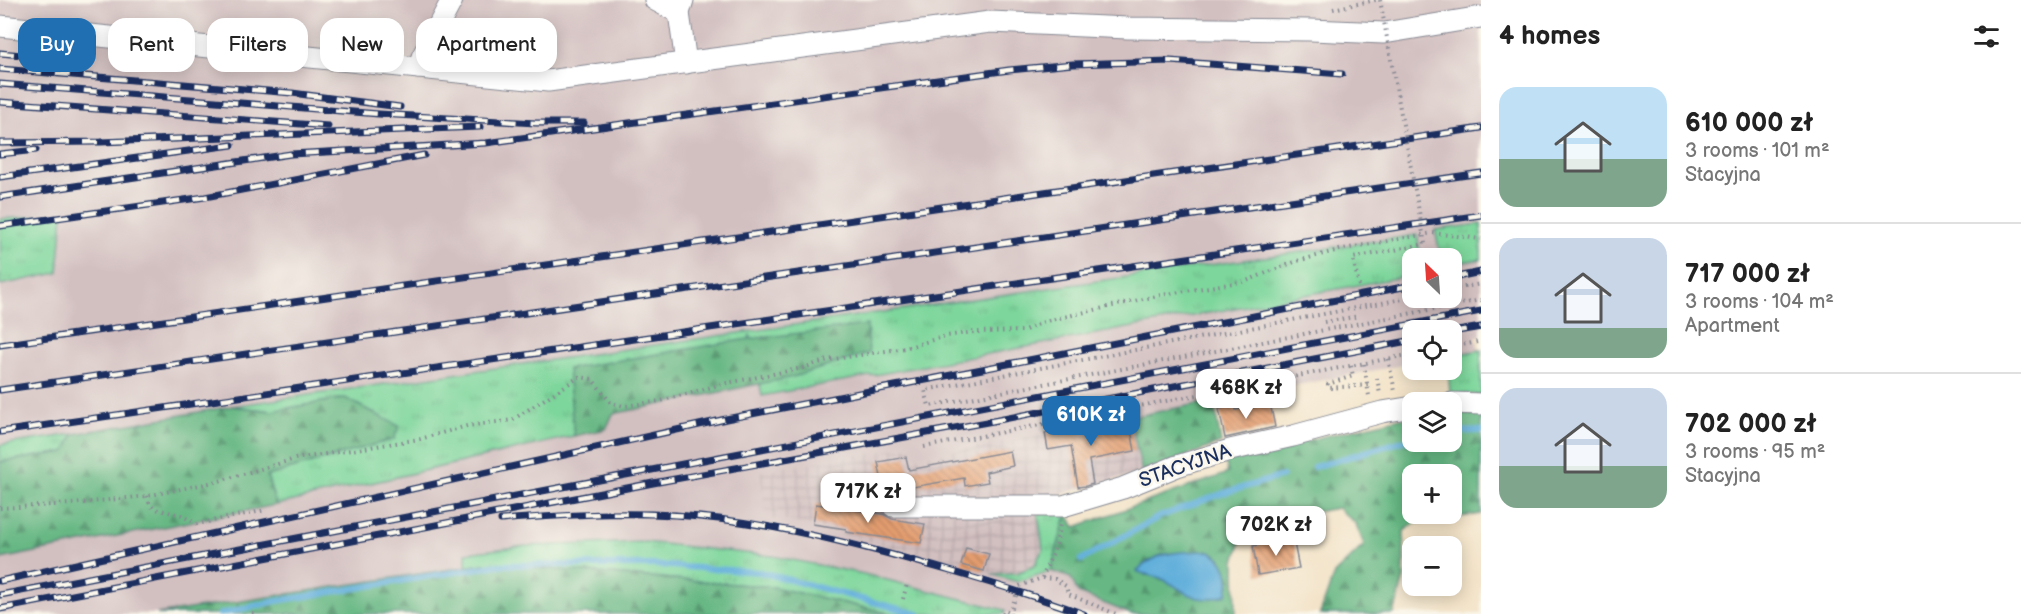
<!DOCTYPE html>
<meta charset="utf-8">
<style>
:root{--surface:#fff;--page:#f6f6f6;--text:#222;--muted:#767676;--line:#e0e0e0;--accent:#1f6fb2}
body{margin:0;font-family:"Balsamiq Sans",sans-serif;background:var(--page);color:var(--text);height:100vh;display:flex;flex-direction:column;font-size:22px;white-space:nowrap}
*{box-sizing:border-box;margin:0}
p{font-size:20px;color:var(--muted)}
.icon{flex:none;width:33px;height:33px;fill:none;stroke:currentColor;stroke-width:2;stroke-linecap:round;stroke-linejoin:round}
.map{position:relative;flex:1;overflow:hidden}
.side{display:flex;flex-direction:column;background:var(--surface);width:540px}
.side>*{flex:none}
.banner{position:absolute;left:18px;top:18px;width:570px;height:54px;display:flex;gap:12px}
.needle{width:39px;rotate:335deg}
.buttons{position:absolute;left:1402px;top:248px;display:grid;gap:12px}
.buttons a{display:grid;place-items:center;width:60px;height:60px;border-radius:12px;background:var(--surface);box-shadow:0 3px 15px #0003;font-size:30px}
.price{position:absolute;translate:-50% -51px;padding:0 14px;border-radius:12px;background:#fff;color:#222;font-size:20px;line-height:39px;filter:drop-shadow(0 2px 3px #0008)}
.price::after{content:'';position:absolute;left:50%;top:36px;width:18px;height:14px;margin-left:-9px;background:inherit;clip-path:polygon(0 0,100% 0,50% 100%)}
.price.on{background:var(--accent);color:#fff}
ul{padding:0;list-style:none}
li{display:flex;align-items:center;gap:18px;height:150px;padding:0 18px}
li+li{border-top:2px solid var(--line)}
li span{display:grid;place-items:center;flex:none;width:168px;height:120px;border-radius:18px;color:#555}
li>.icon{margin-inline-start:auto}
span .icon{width:72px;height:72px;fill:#fffc;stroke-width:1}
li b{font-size:26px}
h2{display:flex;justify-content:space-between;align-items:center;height:72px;padding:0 18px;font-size:26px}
.pill{padding:0 21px;border-radius:18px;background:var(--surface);box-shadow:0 3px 15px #0003;font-size:21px;line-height:54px}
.pill.on{background:var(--accent);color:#fff}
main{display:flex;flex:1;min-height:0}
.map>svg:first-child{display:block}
</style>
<main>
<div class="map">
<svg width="1481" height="614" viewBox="0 0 1481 614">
<defs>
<pattern id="industrial-grid" width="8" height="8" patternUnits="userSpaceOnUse" patternTransform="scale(1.5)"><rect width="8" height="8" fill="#d2bfc0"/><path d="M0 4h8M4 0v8" fill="none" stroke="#b4a4a7"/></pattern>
<pattern id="grass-tufts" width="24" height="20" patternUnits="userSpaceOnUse" patternTransform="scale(1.5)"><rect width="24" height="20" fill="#7dd69b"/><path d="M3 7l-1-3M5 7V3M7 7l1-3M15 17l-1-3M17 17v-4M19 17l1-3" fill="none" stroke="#6bb888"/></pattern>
<pattern id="forest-firs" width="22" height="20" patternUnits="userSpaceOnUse" patternTransform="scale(1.5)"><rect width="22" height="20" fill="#66b783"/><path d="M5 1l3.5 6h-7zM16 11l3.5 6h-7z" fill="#53956e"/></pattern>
<pattern id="building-back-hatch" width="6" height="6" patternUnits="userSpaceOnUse" patternTransform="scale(1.5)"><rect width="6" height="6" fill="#e49d6e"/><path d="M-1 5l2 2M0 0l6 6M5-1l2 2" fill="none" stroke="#b8805e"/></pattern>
</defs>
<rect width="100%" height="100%" fill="#fbf7ec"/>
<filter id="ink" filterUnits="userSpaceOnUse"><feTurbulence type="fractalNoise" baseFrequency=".0167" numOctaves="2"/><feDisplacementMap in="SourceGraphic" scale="12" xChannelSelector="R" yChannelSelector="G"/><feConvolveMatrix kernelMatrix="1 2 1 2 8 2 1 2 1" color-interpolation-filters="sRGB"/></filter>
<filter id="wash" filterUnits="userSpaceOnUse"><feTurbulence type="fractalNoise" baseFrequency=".008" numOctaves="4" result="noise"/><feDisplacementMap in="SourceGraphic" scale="24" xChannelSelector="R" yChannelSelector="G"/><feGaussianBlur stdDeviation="1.35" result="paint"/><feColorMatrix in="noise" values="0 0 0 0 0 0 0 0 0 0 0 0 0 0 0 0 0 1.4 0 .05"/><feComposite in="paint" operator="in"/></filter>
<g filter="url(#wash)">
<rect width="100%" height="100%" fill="#f3e3c8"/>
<path fill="url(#industrial-grid)" d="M 1130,417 L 1142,473 L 1036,500 L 1043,549 L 1034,566 L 1017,573 L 992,574 L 798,523 L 765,518 L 760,471 L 911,446 L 913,458 Z"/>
<path fill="#d2bfc0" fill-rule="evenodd" d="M 0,0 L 1481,0 L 1481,336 L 1476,337 L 1479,350 L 1452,355 L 1452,330 L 1413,330 L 1413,363 L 913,458 L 910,446 L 760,472 L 766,518 L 798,523 L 992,574 L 1018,577 L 1057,567 L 1145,614 L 892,614 L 773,587 L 484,564 L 157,614 L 0,614 ZM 1413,258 L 1452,258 L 1452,297 L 1413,297 Z"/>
<g fill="url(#grass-tufts)" stroke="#4c827c" stroke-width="1.5">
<path d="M 63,215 L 58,273 L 0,285 L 0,219 Z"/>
<path d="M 1481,224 L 1481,259 L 1452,264 L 1452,258 L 1441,258 L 1435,230 Z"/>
<path d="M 1417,235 L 1421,258 L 1413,258 L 1413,275 L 762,396 L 750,334 L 749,340 L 569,369 L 574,436 L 276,505 L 267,476 L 394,439 L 345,398 L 272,411 L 232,406 Z"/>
<path d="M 1481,350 L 1481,395 L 1450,393 L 1448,369 L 1452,369 L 1452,355 Z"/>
<path d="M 74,434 L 65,452 L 0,462 L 0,445 Z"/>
<path d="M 1067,512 L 1051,571 L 1017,582 L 992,574 L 1017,573 L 1034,566 L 1043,549 L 1038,513 Z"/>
<path d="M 645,542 L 772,556 L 864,574 L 1005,610 L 1004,614 L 892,614 L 773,587 L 484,564 L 466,567 L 466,553 L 525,546 Z"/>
</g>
<g fill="url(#forest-firs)" stroke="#407370" stroke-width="1.5" fill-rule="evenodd">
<path d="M 867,325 L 869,353 L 793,377 L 613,414 L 606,429 L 574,436 L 568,369 L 742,340 Z"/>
<path d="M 345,398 L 399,426 L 394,439 L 267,476 L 276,505 L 0,559 L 0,462 L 65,452 L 74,434 L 232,406 L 272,411 Z"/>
<path d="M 1214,401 L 1221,443 L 1142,473 L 1130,417 Z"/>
<path d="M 1452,412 L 1481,414 L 1481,514 L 1416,523 L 1404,531 L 1404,578 L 1394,614 L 1320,614 L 1334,574 L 1364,545 L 1356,524 L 1338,508 L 1246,524 L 1235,561 L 1236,614 L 1131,614 L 1078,593 L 1071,578 L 1051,571 L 1067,512 L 1075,527 L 1228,473 L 1225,460 L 1413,415 L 1413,441 L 1452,441 ZM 1413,474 L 1452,474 L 1452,513 L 1413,513 ZM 1209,551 C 1225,557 1225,570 1229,585 C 1204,614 1176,576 1145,575 L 1147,562 L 1163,554 Z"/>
<path d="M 484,564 L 773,587 L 892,614 L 157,614 Z"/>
</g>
<path fill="#61afdb" stroke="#3e6f9c" stroke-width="1.5" d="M 1209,551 C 1226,558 1231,577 1227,594 C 1194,607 1187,590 1160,578 C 1152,575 1144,575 1137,571 C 1159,550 1180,552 1209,551 Z"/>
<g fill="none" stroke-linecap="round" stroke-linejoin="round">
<g stroke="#61afdb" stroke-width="6">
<path d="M 1452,432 L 1481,431"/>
<path d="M 1314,467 L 1413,438"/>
<path d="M 1081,560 L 1159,517 L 1224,493 L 1283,476"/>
<path d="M 220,614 L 277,601 L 499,565 L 654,565 L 760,572 L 918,614"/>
</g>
</g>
<g id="blocks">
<g fill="url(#building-back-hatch)">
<path d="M 1270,403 L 1275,427 L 1225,438 L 1219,409 L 1235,405 L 1236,410 Z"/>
<path d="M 1130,425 L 1135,451 L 1089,460 L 1093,484 L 1086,486 L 1078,487 L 1071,446 L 1048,450 L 1045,433 L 1081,427 L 1083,435 Z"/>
<path d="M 1010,451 L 1013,466 L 986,472 L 988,482 L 965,486 L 964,478 L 884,492 L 878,462 L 906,457 L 909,470 Z"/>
<path d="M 816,504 L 883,514 L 892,519 L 925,524 L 921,543 L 846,532 L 846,529 L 813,524 Z"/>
<path d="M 1293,538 L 1299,568 L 1258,575 L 1253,546 Z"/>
<path d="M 966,548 L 989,554 L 984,571 L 961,565 Z"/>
</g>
</g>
</g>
<g filter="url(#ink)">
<use href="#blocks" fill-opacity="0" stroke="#878993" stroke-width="1.5"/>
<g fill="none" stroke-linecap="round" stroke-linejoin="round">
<defs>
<g id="minor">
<path d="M 655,0 L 679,13"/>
<path d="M 683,0 L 679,13 L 686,63"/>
<path d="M 0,26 L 548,81 L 990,22 L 1128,28 L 1311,30 L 1384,33 L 1481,17"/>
<path d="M 418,68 L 422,57 L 452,0"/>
<path d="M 1452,403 L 1481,404"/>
<path d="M 893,506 L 1063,506 L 1123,488 L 1177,466 L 1230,450 L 1293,436 L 1382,412 L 1413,407"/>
</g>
</defs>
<use href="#minor" stroke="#878993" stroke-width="23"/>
<g stroke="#878993" stroke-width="4" stroke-dasharray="1.5 4.5" stroke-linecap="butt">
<path d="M 1333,9 L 1376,0"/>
<path d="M 1359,286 L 1353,258 L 1425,244"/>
<path d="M 1452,289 L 1481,284"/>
<path d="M 1413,297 L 925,390 L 929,406 L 1481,300"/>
<path d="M 1324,322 L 1359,316"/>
<path d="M 1452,347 L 1477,342"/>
<path d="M 1388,359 L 1395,391"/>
<path d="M 1364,364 L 1369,396"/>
<path d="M 1351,366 L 1353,376 L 1328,384 L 1329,388 L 1368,385"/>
<path d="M 1377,378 L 1380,394"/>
<path d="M 924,447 L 1413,354"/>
<path d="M 147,496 L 150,505 L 155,509 L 181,515 L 197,524 L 266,510"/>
<path d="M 0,508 L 71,504 L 147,496 L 219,481 L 295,459 L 420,439 L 467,426 L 512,420 L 579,377 L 592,379 L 611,403 L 624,406 L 660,401 L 727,383 L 803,368 L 828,360 L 905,348 L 946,336 L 974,332 L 1023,331 L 1046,321 L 1161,295 L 1246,281 L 1297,261 L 1343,249 L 1433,233 L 1481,239"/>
<path d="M 1042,578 L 1055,579 L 1066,586 L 1068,594 L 1116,614"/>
<path d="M 903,599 L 907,584"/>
<path d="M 252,614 L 258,614"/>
<path d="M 1003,614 L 1005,610 L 1010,612"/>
<path d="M 1010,614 L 1019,586 L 1042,578 L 1056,545 L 1060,525"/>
</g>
<use href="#minor" stroke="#fff" stroke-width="21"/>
<defs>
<g id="rail">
<path d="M 0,53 L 44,57"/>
<path d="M 0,69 L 292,93 L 400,107"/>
<path d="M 0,84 L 379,114 L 536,123 L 584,123"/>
<path d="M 0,102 L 328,126"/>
<path d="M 0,143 L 101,142 L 480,127"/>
<path d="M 0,154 L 36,150"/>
<path d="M 0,177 L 232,145"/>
<path d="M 0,197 L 291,154 L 486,143 L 1009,70 L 1073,64 L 1170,61 L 1342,74"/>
<path d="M 0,226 L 205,197 L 424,155"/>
<path d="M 1452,278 L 1481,272"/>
<path d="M 1452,332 L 1481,327"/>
<path d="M 0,345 L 1481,128"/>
<path d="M 0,390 L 1481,173"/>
<path d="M 0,432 L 1481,215"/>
<path d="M 501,520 C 573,514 647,510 719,519 C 798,529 874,549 950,571 C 995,584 1040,598 1084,614"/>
<path d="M 0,581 L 726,419 L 1413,285"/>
<path d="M 0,595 L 1481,311"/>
<path d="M 0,609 L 653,483 L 993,421 L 1413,340"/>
</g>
</defs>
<use href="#rail" stroke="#1b2f5e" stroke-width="7"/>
<use href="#rail" stroke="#fbf7ec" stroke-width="4.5" stroke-dasharray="14" stroke-linecap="butt"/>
<path stroke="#878993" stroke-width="4" stroke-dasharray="1.5 4.5" stroke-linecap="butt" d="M 1380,0 L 1425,244"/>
</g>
</g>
<g text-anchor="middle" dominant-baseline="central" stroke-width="5" stroke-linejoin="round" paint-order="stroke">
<g font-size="20" fill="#1b2f5e" stroke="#fbf7ec">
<text transform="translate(1185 466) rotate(-19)">STACYJNA</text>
</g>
</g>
</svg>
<div class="buttons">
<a><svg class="needle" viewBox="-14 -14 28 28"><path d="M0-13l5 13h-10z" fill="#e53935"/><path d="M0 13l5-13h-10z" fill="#767676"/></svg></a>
<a><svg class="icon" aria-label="locate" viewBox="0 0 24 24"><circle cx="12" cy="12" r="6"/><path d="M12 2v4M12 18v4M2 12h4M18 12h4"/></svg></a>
<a><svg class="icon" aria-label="layers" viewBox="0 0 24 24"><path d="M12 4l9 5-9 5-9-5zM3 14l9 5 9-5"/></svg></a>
<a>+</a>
<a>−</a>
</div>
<b class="price" style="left:1246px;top:420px">468K zł</b>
<b class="price on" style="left:1091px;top:447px">610K zł</b>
<b class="price" style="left:868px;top:524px">717K zł</b>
<b class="price" style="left:1276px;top:557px">702K zł</b>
<div class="banner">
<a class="pill on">Buy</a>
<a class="pill">Rent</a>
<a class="pill">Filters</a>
<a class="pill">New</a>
<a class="pill">Apartment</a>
</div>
</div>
<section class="side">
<h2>4 homes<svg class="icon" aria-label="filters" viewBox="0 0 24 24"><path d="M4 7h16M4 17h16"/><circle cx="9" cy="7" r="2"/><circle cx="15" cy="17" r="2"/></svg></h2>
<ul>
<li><span style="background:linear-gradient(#bfe0f5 60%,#7fa58c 0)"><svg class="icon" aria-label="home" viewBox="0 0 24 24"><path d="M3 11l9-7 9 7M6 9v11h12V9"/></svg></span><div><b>610 000 zł</b><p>3 rooms · 101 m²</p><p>Stacyjna</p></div></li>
<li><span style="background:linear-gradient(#c9d6e8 75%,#7fa58c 0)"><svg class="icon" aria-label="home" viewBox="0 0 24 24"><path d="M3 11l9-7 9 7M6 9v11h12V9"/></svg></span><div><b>717 000 zł</b><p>3 rooms · 104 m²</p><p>Apartment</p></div></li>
<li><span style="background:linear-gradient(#c9d6e8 65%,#7fa58c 0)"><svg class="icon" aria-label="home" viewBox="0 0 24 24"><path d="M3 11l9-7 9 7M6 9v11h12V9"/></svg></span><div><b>702 000 zł</b><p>3 rooms · 95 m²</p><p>Stacyjna</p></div></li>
</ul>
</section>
</main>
